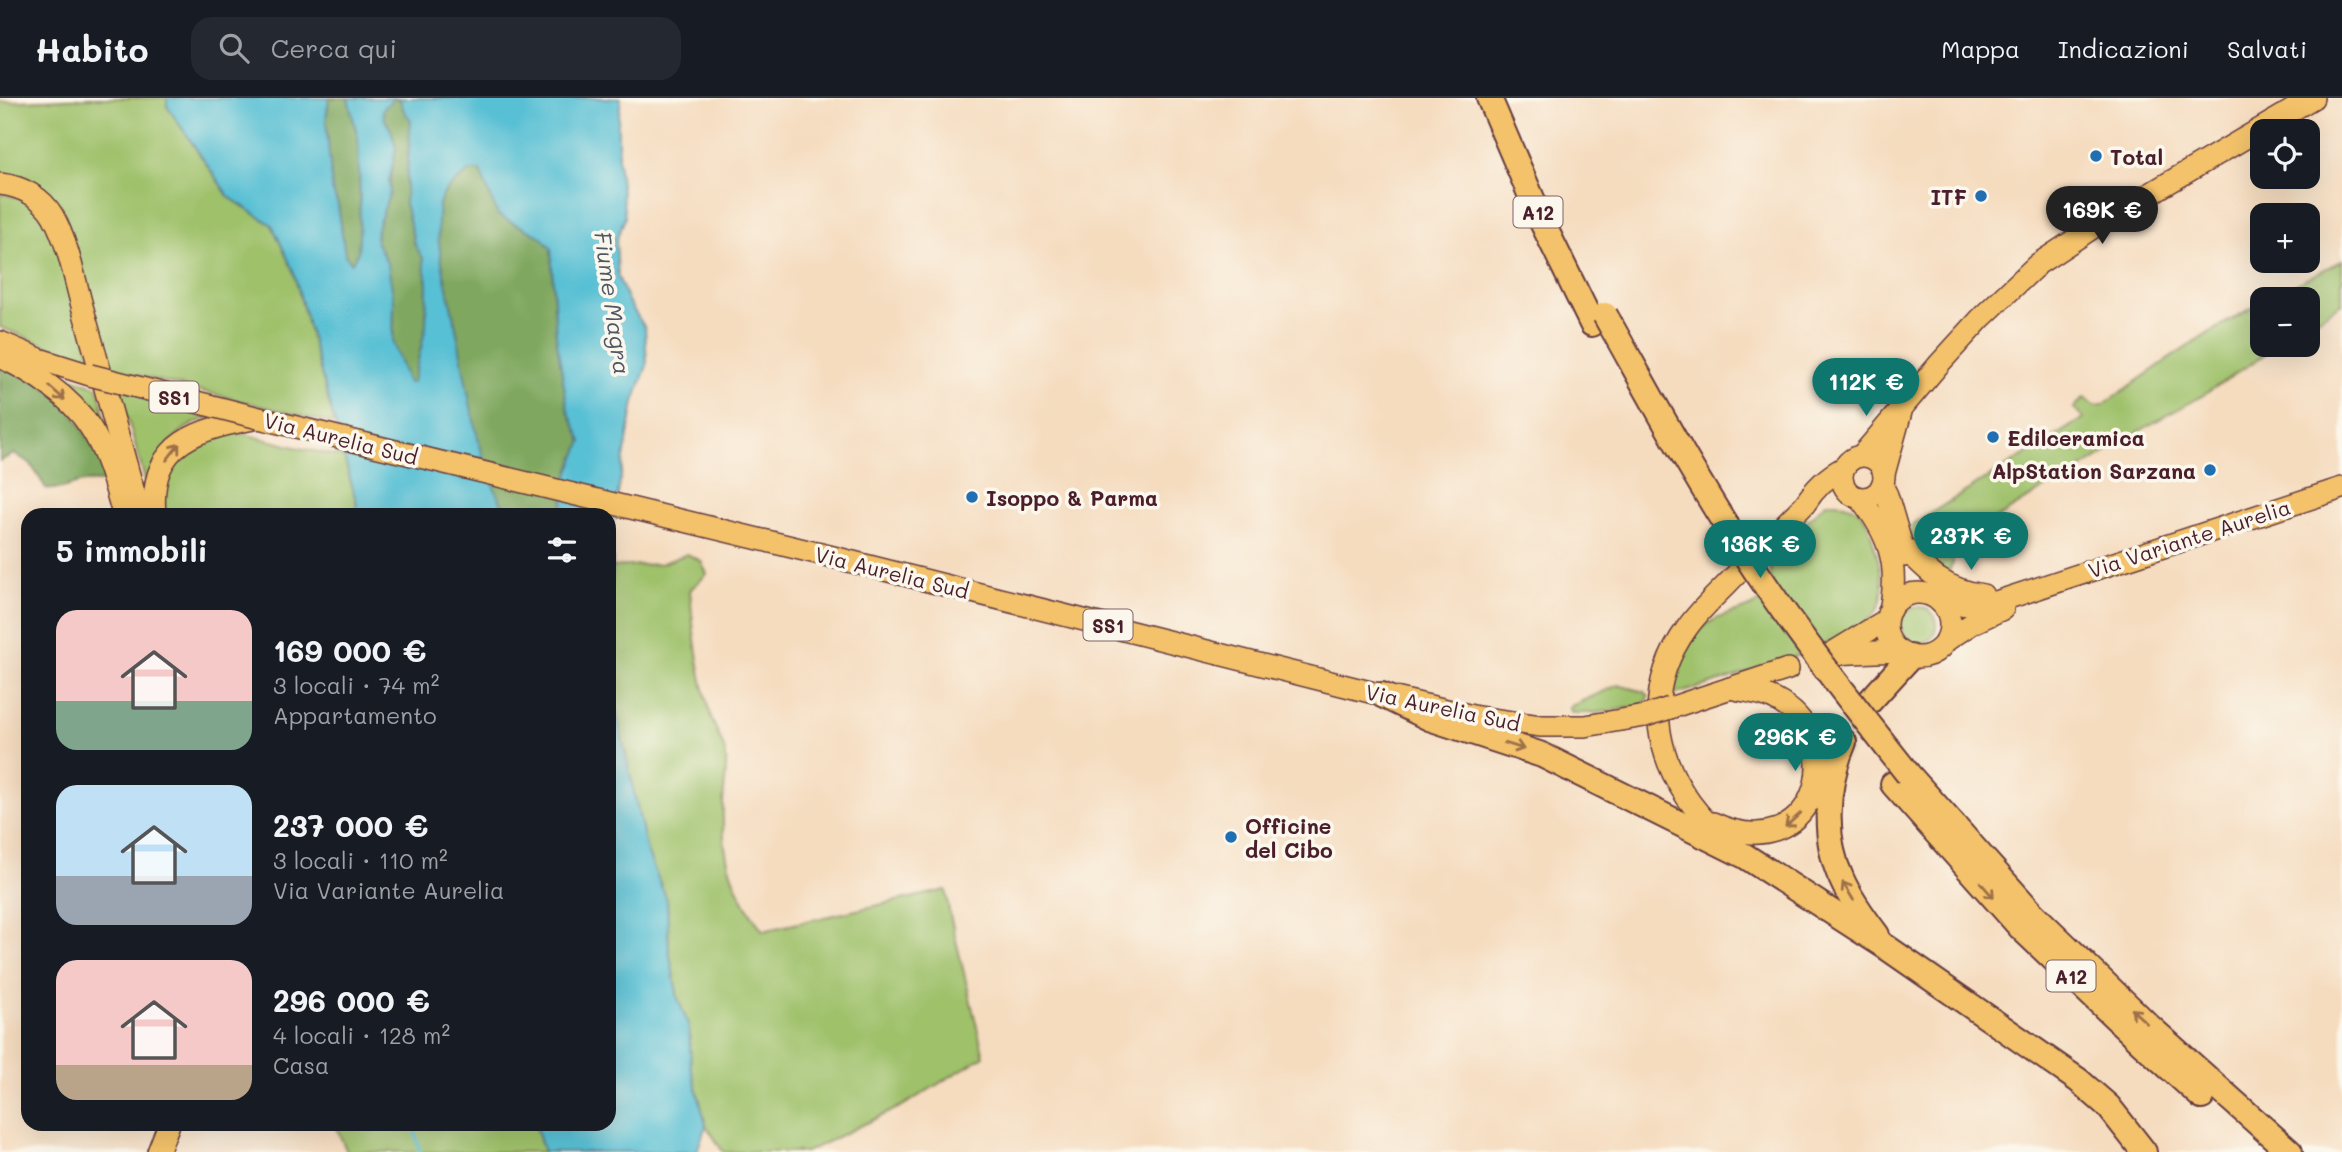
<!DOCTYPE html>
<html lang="it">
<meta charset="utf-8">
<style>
:root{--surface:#171b24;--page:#242831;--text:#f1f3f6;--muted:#9ea1a6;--line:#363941;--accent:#0f766e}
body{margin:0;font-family:Mali,sans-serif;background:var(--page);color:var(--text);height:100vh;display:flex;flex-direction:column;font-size:26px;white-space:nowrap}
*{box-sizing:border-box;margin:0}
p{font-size:23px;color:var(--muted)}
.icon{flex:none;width:38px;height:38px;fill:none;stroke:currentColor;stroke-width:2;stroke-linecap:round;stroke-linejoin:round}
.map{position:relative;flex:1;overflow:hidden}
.sheet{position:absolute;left:21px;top:410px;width:595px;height:623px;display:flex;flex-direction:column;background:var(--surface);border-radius:21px;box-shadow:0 7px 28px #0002}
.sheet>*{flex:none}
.controls{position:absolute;left:2250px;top:21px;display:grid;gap:14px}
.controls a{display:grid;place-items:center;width:70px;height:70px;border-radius:14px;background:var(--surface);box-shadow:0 7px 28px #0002;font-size:35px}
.price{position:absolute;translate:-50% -60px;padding:0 16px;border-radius:24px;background:var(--accent);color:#fff;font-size:23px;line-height:46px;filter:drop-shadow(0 2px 4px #0008)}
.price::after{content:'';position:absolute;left:50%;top:42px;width:21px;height:16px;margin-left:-10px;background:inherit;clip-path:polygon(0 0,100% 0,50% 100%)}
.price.on{background:#222;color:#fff}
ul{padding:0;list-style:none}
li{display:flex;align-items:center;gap:21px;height:175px;padding:0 35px}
li span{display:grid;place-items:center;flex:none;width:196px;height:140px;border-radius:21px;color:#555}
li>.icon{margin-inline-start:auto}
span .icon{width:84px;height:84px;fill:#fffc;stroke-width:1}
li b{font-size:30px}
h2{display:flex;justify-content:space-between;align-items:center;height:84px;padding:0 35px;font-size:30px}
header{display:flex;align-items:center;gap:42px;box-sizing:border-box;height:98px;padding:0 35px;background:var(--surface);border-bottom:2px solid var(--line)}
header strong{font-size:33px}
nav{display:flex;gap:38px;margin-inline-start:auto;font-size:24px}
.search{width:490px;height:63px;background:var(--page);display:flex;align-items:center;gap:18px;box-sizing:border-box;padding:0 24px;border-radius:21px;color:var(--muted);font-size:26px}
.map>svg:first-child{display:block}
</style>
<header>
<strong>Habito</strong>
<div class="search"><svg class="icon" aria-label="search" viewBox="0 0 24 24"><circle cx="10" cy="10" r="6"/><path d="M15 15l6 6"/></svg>Cerca qui</div>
<nav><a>Mappa</a><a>Indicazioni</a><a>Salvati</a></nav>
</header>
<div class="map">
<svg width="2342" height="1054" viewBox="0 0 2342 1054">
<rect width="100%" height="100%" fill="#fbf7ec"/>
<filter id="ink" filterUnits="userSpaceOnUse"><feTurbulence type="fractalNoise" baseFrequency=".0143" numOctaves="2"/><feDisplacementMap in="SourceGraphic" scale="14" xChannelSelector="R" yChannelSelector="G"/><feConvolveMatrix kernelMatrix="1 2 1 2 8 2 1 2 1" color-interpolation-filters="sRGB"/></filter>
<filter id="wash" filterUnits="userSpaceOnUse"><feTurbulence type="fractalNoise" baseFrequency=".00686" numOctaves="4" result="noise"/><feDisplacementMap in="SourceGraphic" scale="28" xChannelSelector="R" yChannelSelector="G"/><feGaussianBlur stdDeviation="1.57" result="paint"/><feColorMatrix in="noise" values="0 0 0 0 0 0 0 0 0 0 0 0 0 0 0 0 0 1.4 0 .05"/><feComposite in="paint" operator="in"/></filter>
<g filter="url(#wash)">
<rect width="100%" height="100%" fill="#f5dcbf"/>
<g fill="#9fc16a" stroke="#74704a" stroke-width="2">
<path d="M 89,0 L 167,0 L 167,8 L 229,99 L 272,127 L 293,172 L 335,326 L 107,270 L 66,124 L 0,79 L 0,4 Z"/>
<path d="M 0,95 L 27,102 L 50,123 L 93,266 L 0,229 Z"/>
<path d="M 2342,162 L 2342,205 L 2308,227 L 2308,201 L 2268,201 Z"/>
<path d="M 2263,204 L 2263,247 L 2279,247 L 2202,298 L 2156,323 L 2110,352 L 2078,373 L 2070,382 L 2065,385 L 2055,384 L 1950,449 L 1953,463 L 1947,479 C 1932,467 1905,450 1912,427 L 2084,320 L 2074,310 L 2084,300 L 2096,308 L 2103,307 C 2155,270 2206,234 2263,204 Z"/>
<path d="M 49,272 L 98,289 L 110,342 L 48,279 Z"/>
<path d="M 119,290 L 217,317 C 172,329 168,348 146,385 Z"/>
<path d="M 217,329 L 299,350 L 344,359 L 357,406 L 354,416 L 155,416 L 161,372 Z"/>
<path d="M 1826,405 C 1848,403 1865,411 1870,433 C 1876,455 1890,491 1877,512 C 1856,547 1709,586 1666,599 C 1671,572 1688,535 1714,522 C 1730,513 1757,513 1767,495 C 1775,484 1769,470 1770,458 Z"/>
<path d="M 687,456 L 701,463 L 707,476 L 690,492 C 693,535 699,578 711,619 C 715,632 725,646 726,660 C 727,676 723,693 723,708 C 721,759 733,793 763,833 L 946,792 L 949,813 L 984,958 L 902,1008 L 806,1054 L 723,1054 L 706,1027 L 691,969 L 689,929 L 678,901 L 669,852 L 667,802 L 647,754 L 609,580 L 609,559 L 615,544 L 609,521 L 613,469 L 660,466 Z"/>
<circle cx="1919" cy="527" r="18"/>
<path d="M 1618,587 L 1645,594 L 1649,599 L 1642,608 L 1594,615 L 1572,615 L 1569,609 Z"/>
<path d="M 335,1026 L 535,1026 L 544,1054 L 347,1054 Z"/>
</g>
<g fill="#7fa75e" stroke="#646344" stroke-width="2">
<path d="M 329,0 L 348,0 L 358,40 L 360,102 L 359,142 L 358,154 L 352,165 L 345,157 L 338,107 L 332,92 L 326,21 Z"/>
<path d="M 394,0 L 400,1 L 404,13 L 411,22 L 405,105 L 415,147 L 423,160 L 427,185 L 426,228 L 413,284 L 408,285 L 393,245 L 394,203 L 376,144 L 377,130 L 390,94 L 391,32 L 384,20 L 383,11 Z"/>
<path d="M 470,73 L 480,73 L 498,117 L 540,138 L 551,150 L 556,238 L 568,313 L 582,343 L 569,374 L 561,416 L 507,416 C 474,358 467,285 454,220 C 446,184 434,144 439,108 C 441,92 459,82 470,73 Z"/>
<path d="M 0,259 L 66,303 L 113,382 C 100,386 91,382 79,385 C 67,388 59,393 46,390 L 30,365 L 14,356 L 0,363 Z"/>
</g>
<g fill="#58c0d4" stroke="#517080" stroke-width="2" fill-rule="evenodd">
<path d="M 167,0 L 329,0 L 326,21 L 332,92 L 338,107 L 345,157 L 352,165 L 358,154 L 359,142 L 360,102 L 358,40 L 348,0 L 621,0 L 618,25 L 618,63 L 625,120 L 616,142 L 618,179 L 628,203 L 645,230 L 647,267 L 634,304 L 621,377 L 613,427 L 613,469 L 609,497 L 609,416 L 561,416 L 569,374 L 582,343 L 568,313 L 556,238 L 551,150 L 540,138 L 498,117 L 480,73 L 470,73 C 459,82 440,92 439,108 C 434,146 447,187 455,225 C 468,289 475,359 507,416 L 354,416 L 357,406 L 293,172 L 272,127 L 229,99 L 167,8 ZM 394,0 L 400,1 L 404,13 L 411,22 L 405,105 L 415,147 L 423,160 L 427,185 L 426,228 L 413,284 L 408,285 L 393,245 L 394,203 L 388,167 L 376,143 L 377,130 L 390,94 L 389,84 L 396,50 L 391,32 L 384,20 L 383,11 Z"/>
<path d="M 609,580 L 647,754 L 667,802 L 669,852 L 678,901 L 689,929 L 691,969 L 706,1027 L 697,1054 L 544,1054 L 535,1026 L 609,1026 Z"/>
</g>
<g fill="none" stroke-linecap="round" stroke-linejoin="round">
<path stroke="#58c0d4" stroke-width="3.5" d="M 413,1026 L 420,1054"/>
</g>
</g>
<g filter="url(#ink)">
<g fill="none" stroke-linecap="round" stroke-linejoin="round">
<defs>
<g id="major">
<path d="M 0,86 C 21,88 42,99 53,118 C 69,147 75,184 84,215 C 103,282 121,349 140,416"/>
<path d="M 0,244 L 39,261 L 90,277"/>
<path d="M 0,259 C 33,274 70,298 90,329 C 107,355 115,387 123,416"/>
<path d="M 1862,357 L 1940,265 L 1982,219 L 2038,166 L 2100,125 L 2313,0"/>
<circle cx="1863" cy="379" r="21"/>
<path d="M 1884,376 L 1901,314"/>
<path d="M 1882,387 L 1887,397 L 1905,458"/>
<path d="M 1860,400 C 1888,436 1900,465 1890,512"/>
<path d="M 155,416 C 148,342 200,331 259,320 L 833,459 L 1382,597 L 1477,619 L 1541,628 L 1585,628 L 1645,618"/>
<path d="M 1901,446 C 1928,474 1943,491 1983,497"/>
<circle cx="1918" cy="527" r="32"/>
<path d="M 1940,504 L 1978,508 L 1993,505 L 2342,390"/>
<path d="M 1947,542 L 1973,525 L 2003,511"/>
<path d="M 1832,555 L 1886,522"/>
<path d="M 1830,556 L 1899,553"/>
<path d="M 1670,610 L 1788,571"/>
<path d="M 1713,725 C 1813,771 1851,648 1781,605 C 1766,595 1747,594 1730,590"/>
<path d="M 1730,746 C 1662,690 1632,607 1687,530 C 1698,514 1713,500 1727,486 C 1753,459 1779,432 1805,406 C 1815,390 1826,379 1843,370"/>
<path d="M 158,1054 L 169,1026"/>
</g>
<g id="highway">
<path d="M 1489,0 L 1542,124 L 1592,226"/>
<path d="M 1382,597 L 1429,620 L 1542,657 L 1745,758 L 1886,849 L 2078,982 L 2108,1008 L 2144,1054"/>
<path d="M 1870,603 L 1910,559"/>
<path d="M 1844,644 C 1826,686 1822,740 1842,782 C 1851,802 1864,820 1877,837"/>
<path d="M 1908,676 L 2032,815 L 2151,930 L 2290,1054"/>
<path d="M 1893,686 L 2021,830 L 2141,944 L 2202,999"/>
</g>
</defs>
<use href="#major" stroke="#643b41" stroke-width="24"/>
<use href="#highway" stroke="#643b41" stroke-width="28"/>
<use href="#major" stroke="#f3c26a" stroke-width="21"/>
<use href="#highway" stroke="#f3c26a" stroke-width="24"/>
<defs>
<g id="major-bridge">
<path d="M 90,277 L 259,320"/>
<path d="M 1645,618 L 1670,610"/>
</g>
<path id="highway-bridge" d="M 1605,217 C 1650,297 1693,378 1744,455 C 1794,532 1851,604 1908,676"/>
</defs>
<use href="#major-bridge" stroke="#643b41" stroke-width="24" stroke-linecap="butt"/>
<use href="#highway-bridge" stroke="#643b41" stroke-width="28" stroke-linecap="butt"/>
<use href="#major-bridge" stroke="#f3c26a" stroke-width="21"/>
<use href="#highway-bridge" stroke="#f3c26a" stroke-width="24"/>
</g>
<defs><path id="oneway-shaft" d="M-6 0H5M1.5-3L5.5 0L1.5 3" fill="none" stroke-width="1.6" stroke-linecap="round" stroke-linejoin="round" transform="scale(1.75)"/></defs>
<g stroke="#9e704a">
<use href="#oneway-shaft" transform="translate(57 295) rotate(42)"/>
<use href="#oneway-shaft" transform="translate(173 354) rotate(-52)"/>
<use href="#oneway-shaft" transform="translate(1514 648) rotate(18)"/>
<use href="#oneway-shaft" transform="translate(1793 722) rotate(138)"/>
<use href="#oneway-shaft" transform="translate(1987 792) rotate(49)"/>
<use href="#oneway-shaft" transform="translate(1848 793) rotate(-121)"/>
<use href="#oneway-shaft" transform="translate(2139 918) rotate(-136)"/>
</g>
</g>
<g fill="#1f6fb2" stroke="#fbf7ec" stroke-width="2.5">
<circle cx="2096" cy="58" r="7"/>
<circle cx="1981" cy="98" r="7"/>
<circle cx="1993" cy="339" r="7"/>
<circle cx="2210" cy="372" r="7"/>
<circle cx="972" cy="399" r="7"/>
<circle cx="1231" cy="739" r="7"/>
</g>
<g text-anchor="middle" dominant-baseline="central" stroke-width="7" stroke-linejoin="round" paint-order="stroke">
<g fill="#fbf7ec" stroke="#7f6065" stroke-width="2">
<rect x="1513.5" y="98.5" width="49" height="31" rx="5"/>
<rect x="149.5" y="283.5" width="49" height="31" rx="5"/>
<rect x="1083.5" y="511.5" width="49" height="31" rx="5"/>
<rect x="2046.5" y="862.5" width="49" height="31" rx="5"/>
</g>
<g font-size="19" font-weight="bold" fill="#4a1f2b">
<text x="1538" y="114">A12</text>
<text x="174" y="299">SS1</text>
<text x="1108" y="527">SS1</text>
<text x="2071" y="878">A12</text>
</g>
<g font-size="21" font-weight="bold" fill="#4a1f2b" stroke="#fbf7ec" text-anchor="start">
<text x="2110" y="58">Total</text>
<text x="1967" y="98" text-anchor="end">ITF</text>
<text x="2007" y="339">Edilceramica</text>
<text x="2196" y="372" text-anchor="end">AlpStation Sarzana</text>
<text x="986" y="399">Isoppo &amp; Parma</text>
<text x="1245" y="727">Officine<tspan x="1245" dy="24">del Cibo</tspan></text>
</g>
<g font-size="21" fill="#4a1f2b" stroke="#fbf7ec">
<text transform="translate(341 340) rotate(14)">Via Aurelia Sud</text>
<text transform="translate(2189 440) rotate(-18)">Via Variante Aurelia</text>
<text transform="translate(892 474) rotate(14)">Via Aurelia Sud</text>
<text transform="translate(1443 609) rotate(12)">Via Aurelia Sud</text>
</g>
<g font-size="23" font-style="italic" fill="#4f5766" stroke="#fbf7ec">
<text transform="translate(613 205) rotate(82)">Fiume Magra</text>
</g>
</g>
</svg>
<div class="controls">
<a><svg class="icon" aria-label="locate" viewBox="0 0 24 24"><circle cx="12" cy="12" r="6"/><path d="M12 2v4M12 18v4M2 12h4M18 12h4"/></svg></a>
<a>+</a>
<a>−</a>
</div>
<b class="price on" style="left:2102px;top:148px">169K €</b>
<b class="price" style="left:1866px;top:320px">112K €</b>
<b class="price" style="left:1971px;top:474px">237K €</b>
<b class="price" style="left:1760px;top:482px">136K €</b>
<b class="price" style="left:1795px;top:675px">296K €</b>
<section class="sheet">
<h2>5 immobili<svg class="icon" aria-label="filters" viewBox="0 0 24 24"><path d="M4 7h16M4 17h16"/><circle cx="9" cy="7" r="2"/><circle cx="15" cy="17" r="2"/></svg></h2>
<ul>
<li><span style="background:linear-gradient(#f6c9c9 65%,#7fa58c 0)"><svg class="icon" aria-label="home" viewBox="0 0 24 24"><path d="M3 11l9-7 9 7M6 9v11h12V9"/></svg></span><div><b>169 000 €</b><p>3 locali · 74 m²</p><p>Appartamento</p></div></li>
<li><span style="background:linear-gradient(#bfe0f5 65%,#9aa5b1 0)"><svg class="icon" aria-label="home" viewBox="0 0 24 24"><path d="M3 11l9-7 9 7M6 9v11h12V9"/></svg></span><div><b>237 000 €</b><p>3 locali · 110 m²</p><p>Via Variante Aurelia</p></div></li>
<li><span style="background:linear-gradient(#f6c9c9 75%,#b9a48a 0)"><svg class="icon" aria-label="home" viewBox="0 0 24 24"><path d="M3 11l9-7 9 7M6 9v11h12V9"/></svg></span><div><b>296 000 €</b><p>4 locali · 128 m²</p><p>Casa</p></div></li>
</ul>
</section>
</div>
